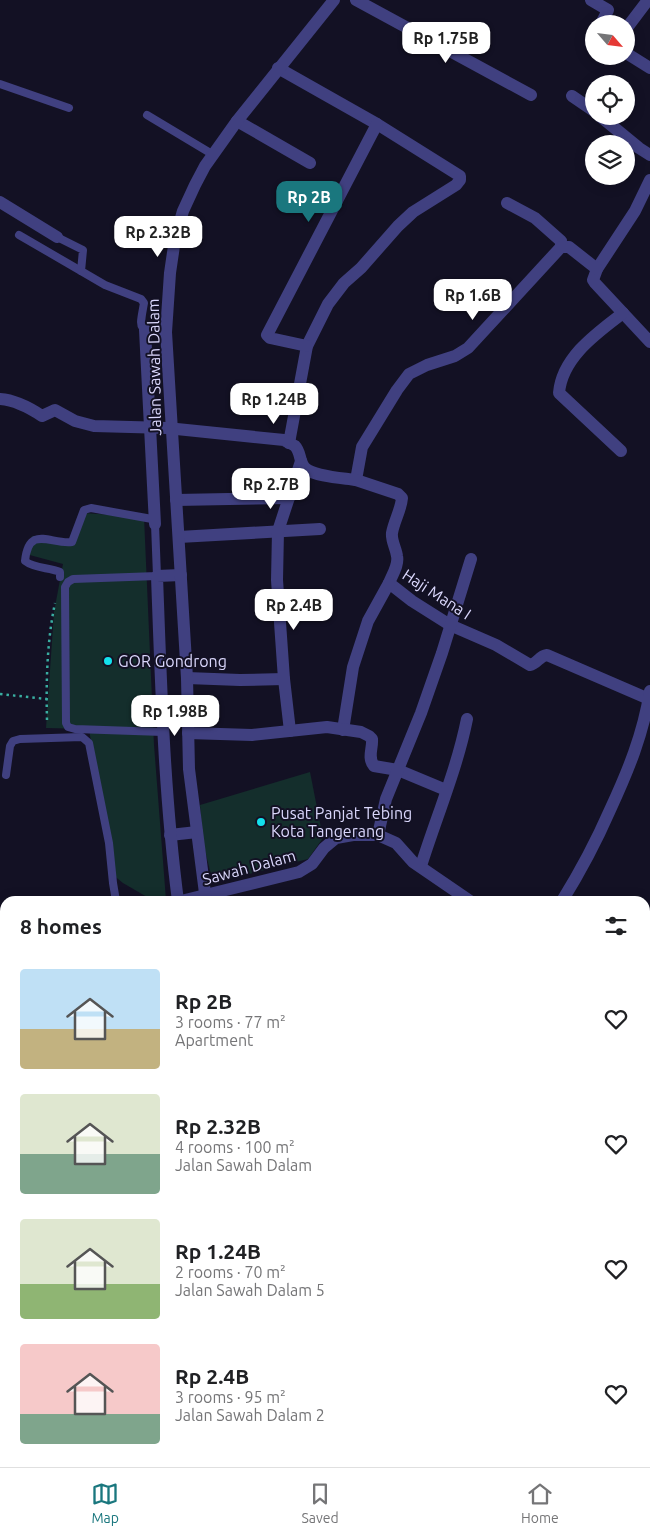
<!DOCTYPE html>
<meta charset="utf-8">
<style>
:root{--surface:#fff;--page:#f2f2f2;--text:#202124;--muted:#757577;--line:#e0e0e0;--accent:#1a777e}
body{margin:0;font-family:Ubuntu,sans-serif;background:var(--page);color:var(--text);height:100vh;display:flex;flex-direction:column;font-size:19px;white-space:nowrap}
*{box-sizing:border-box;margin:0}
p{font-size:16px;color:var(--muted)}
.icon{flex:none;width:28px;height:28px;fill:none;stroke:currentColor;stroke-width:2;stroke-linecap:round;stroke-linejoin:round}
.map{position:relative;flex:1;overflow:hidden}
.drawer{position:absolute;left:0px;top:896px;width:650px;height:571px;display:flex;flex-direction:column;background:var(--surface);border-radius:15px 15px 0 0;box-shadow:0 2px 12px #0003}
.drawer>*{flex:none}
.needle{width:32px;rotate:118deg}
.fabs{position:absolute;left:585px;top:15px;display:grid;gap:10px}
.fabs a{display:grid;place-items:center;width:50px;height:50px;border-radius:50%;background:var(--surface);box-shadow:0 2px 12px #0003;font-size:25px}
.price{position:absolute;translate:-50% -42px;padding:0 11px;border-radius:10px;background:#fff;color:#222;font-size:16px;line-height:32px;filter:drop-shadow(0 1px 2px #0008)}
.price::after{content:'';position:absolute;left:50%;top:30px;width:15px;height:11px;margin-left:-8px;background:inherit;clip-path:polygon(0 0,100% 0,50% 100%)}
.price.selected{background:var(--accent);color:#fff}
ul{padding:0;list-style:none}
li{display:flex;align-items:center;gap:15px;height:125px;padding:0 20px}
li span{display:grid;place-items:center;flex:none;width:140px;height:100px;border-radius:5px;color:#555}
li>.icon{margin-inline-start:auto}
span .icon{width:60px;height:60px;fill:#fffc;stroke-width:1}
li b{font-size:21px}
h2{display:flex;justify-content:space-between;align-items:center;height:60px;padding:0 20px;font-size:21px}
.tabs{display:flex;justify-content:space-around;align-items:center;height:70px;border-top:1px solid var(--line);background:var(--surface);font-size:14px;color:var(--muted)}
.tabs a{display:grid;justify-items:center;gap:2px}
.tabs .selected{color:var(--accent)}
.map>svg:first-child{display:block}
</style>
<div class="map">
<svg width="650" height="1467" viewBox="0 0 650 1467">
<rect width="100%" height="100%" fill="#131124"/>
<g fill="#142e2c">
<path d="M 83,513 L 144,517 L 154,745 L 166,900 L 147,897 L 123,883 L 112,874 L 89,729 L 46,728 L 54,612 L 63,564 L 26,554 L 32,536 L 75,541 Z"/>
<path d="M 310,772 L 323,838 L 308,859 L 213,883 L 203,842 L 200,805 Z"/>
</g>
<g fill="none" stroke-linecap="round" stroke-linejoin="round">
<g stroke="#39aea1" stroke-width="2.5" stroke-dasharray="2.5 4" stroke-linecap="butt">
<path d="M 0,694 L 47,699"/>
<path d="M 47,720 C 46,681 47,641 55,603"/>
</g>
<g stroke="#404080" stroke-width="8">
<path d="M 0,84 L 69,108"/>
<path d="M 147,115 L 212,154"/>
<path d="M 19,235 L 81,271"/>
<path d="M 57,237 L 83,250 L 81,271 L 105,285 L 141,299 L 144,303 C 139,331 137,330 166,332"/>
<path d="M 60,577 L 60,572 C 49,567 35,569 25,561 C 29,524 51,545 72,542 L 84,510 L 91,508 L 152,519 L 155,524 L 157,576 L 73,579 L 68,582 L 65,587 L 66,723 L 68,727 L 75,729 L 163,732"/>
<path d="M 6,775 L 10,746 L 13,741 L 20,739 L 82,737 L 89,743 L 109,843 L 113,883 L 116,901"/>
<path d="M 0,1268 L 5,1270"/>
<path d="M 0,1366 L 5,1369"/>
<path d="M 0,1465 L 5,1460"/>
<path d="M 97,1467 L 101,1462"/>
</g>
<g stroke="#404080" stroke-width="12">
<path d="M 356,0 L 531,95"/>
<path d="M 591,0 L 608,10 L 601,24"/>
<path d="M 626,29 L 648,0"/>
<path d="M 626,53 L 650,68"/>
<path d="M 278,68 L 377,124 L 460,176 L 460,180 L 456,185 L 413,212 L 398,226 L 361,268 L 344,283 L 328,304 L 307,346 L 289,443"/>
<path d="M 572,96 L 594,111"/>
<path d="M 600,116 L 639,148 L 650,155"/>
<path d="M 237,121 L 310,163"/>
<path d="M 650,180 L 635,211 L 597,269 L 593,280 L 595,283 L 650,342"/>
<path d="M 0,202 L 57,237"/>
<path d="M 507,203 L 535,218 L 561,241 L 561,247"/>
<path d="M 597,269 L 569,247 L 561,247 L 468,348 L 455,356 L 427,365 L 409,374 L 397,390 L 362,447 L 356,480 L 398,494 L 402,498 C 401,510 394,521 392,533 C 391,541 396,548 397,556 C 399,565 392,575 389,583 L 412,601 L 450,625 L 496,645 L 530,665 C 537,664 539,656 547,655 L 649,699"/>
<path d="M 145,330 L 155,524"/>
<path d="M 307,346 L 270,338 L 267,335 L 377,124"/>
<path d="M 0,399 C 15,400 30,408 42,416 L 55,410 L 75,421 L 94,426 L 167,428 L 284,440 C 287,442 292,444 295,446 C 301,452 299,462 305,468 C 315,477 343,478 356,480"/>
<path d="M 621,451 L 559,393 C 562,357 597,333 623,313"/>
<path d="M 176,500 L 289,498"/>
<path d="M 179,537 L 320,529"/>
<path d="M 187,678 L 240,680 L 284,679"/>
<path d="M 343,730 L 353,667 L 368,621 L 389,583"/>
<path d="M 290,731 L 284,679 L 277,580 L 278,531 L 301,461"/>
<path d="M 188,733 L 252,735 L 327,727 L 361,732 L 369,736 L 372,739 C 373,748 367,758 374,766 L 398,770 L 446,790"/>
<path d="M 378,835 L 386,799 L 421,713 L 442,653 L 471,559"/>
<path d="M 421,866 C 436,818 457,769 467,719"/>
<path d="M 181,901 L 299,872 L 312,864 L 324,848 L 336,838 L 353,835 L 378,835 L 396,843 L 413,862 L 470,901"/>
<path d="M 562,901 C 580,872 596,842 610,810 C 628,771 643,735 650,691"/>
<path d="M 0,961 L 5,964"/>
<path d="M 646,1061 L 650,1056"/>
<path d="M 0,1064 L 5,1057"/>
<path d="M 645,1113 L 650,1107"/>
<path d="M 645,1291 L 650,1286"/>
<path d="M 645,1389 L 650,1386"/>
<path d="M 645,1409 L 650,1412"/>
<path d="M 595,1462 L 600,1467"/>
<path d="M 477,1467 L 481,1462"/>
</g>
<g stroke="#404080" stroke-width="12">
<path d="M 170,835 L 197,832"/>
<path d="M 178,901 C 164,793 161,685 157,576 L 181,575"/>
<path d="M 206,901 L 189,769 L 187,678 L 166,332 L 170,273 L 175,239 L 183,211 L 195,185 L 205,166 L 237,121 L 334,0"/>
<path d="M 45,1462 L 50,1467"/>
<path d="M 25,1467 L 29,1462"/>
<path d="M 59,1467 L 63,1462"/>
</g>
</g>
<g fill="#13e1ec" stroke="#131124" stroke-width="2">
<circle cx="108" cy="661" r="5"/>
<circle cx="261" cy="822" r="5"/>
</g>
<g text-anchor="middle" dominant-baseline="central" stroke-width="4" stroke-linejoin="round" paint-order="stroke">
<g font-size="16" fill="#dad7fc" stroke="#131124">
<text transform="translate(154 367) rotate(-91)">Jalan Sawah Dalam</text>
<text transform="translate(437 594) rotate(33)">Haji Mana I</text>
<text transform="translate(249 867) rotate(-15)">Sawah Dalam</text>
</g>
<g font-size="16" fill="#dad7fc" stroke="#131124" text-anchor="start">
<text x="118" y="661">GOR Gondrong</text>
<text x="271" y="813">Pusat Panjat Tebing<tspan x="271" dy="18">Kota Tangerang</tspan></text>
</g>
</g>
</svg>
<div class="fabs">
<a><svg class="needle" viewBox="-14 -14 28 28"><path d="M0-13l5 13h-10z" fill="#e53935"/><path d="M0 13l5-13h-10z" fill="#757577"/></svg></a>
<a><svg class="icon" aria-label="locate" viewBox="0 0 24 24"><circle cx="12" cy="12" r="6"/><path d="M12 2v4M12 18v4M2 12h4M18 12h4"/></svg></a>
<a><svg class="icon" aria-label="layers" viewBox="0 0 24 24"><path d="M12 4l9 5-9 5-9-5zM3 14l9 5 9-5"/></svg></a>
</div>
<b class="price" style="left:446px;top:64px">Rp 1.75B</b>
<b class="price selected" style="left:309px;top:223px">Rp 2B</b>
<b class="price" style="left:158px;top:258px">Rp 2.32B</b>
<b class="price" style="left:473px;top:321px">Rp 1.6B</b>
<b class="price" style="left:274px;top:425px">Rp 1.24B</b>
<b class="price" style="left:271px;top:510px">Rp 2.7B</b>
<b class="price" style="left:294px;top:631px">Rp 2.4B</b>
<b class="price" style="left:175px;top:737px">Rp 1.98B</b>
<section class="drawer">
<h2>8 homes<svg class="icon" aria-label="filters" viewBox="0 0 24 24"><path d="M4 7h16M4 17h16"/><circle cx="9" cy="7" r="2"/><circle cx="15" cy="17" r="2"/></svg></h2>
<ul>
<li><span style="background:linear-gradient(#bfe0f5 60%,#c2b280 0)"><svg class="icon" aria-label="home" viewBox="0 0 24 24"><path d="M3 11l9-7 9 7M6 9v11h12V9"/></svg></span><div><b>Rp 2B</b><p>3 rooms · 77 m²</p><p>Apartment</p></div><svg class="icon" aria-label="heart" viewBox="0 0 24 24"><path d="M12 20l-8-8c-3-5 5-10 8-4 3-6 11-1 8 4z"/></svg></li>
<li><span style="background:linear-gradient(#dfe7d0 60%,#7fa58c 0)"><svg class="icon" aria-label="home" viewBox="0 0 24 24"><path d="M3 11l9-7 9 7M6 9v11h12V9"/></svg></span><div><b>Rp 2.32B</b><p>4 rooms · 100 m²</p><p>Jalan Sawah Dalam</p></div><svg class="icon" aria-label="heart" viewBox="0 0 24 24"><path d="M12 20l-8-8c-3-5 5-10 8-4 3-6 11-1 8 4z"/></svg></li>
<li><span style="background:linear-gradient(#dfe7d0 65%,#8fb573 0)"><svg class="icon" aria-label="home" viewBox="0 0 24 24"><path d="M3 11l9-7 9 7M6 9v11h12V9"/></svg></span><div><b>Rp 1.24B</b><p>2 rooms · 70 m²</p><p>Jalan Sawah Dalam 5</p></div><svg class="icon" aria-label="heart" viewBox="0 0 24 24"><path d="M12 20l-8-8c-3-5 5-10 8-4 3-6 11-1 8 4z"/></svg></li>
<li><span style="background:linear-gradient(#f6c9c9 70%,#7fa58c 0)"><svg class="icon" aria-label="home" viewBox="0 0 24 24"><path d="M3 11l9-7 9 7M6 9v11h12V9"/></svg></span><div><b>Rp 2.4B</b><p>3 rooms · 95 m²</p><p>Jalan Sawah Dalam 2</p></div><svg class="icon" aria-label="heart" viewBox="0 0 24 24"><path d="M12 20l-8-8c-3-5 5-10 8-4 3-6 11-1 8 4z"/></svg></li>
</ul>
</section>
</div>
<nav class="tabs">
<a class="selected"><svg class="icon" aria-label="map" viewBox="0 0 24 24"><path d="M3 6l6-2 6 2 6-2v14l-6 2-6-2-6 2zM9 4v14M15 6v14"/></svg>Map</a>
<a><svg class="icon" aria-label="saved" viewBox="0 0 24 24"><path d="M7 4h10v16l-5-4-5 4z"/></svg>Saved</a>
<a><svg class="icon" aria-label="home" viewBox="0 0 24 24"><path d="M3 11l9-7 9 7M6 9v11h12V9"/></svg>Home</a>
</nav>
